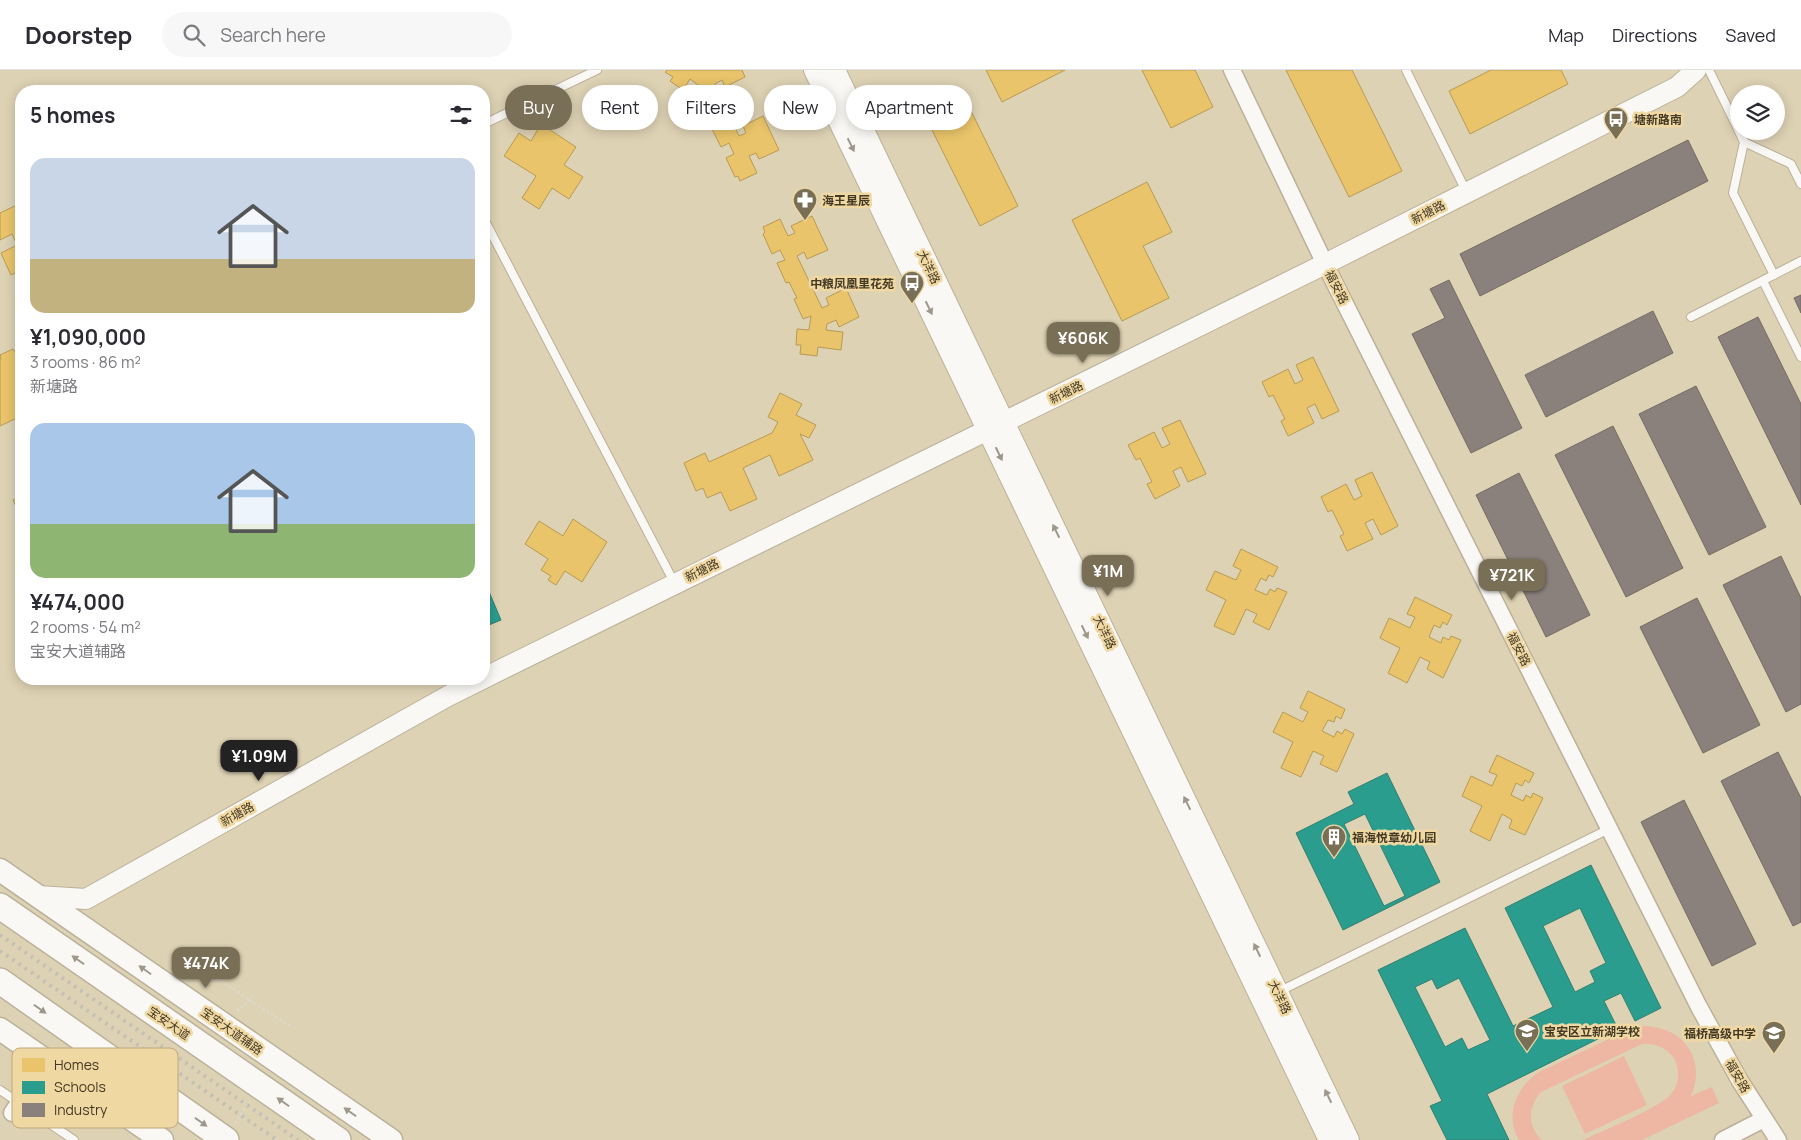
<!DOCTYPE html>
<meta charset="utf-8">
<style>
:root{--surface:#fff;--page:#f7f7f7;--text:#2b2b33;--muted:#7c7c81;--line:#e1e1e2;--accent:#796f56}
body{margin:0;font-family:Manrope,"Noto Sans SC",sans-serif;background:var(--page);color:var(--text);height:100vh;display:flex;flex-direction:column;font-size:19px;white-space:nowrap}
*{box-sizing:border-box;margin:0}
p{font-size:16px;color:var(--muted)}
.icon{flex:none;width:28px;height:28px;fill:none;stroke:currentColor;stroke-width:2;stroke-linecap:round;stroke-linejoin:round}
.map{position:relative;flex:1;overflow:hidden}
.sheet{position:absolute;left:15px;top:15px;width:475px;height:600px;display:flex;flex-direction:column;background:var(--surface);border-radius:20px;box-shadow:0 2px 12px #0003}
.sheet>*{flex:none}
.top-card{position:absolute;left:505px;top:15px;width:475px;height:45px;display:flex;gap:10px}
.tools{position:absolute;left:1730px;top:15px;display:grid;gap:10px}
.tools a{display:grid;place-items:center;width:55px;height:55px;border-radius:50%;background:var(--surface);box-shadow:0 2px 12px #0003;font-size:25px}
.price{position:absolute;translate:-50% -42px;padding:0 11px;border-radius:10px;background:var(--accent);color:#fff;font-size:16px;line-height:32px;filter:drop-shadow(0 1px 2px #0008)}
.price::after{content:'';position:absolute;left:50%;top:30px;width:15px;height:11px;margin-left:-8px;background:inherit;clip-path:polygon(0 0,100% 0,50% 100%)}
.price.current{background:#222;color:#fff}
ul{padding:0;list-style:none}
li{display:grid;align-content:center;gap:10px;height:265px;padding:0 15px}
li span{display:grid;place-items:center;height:155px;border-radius:15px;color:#555}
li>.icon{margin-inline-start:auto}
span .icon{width:90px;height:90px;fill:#fffc;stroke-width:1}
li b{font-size:21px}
h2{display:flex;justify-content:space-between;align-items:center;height:60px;padding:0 15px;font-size:21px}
.chip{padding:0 18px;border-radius:22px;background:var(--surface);box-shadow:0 2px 12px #0003;font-size:18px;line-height:45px}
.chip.current{background:var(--accent);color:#fff}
header{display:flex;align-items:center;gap:30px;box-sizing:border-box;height:70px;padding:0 25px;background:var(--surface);border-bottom:1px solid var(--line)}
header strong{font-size:24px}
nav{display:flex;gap:28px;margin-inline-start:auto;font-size:18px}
.search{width:350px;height:45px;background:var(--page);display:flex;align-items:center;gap:12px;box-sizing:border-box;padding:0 18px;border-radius:28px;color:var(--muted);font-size:19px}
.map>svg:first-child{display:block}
</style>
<header>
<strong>Doorstep</strong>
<div class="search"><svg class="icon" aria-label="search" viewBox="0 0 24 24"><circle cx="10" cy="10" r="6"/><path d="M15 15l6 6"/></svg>Search here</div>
<nav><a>Map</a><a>Directions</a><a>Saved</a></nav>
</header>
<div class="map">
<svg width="1801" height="1070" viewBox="0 0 1801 1070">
<rect width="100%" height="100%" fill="#ded2b4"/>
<g fill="#edb7a4">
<path d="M 1639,956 C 1680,954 1708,986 1691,1026 L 1712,1017 L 1719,1033 L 1642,1070 L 1583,1070 C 1602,1061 1662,1037 1672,1023 C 1680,1013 1680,997 1673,987 C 1665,977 1654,973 1642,974 L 1541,1022 C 1528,1037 1527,1056 1542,1070 L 1519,1070 C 1504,1045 1517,1017 1539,1002 L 1628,960 Z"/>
<path d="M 1624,986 L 1647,1035 L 1585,1064 L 1562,1016 Z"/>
</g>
<g fill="#e9c46a" stroke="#b79a55">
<path d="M 667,0 L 742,0 L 745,7 L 725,17 L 722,10 L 715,14 L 739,66 L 746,63 L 743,56 L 763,46 L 779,80 L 759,89 L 756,83 L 749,86 L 757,103 L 740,111 L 738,106 L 735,107 L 726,88 L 734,84 L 729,73 L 721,77 L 711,57 L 714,56 L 707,40 L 704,41 L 694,21 L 702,18 L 690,9 L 683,20 L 670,11 L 673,7 L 665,2 Z"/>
<path d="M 986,0 L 1065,0 L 1002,32 Z"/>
<path d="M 1142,0 L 1195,0 L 1213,37 L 1171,58 Z"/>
<path d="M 1286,0 L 1352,0 L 1402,101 L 1349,127 Z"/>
<path d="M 1491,0 L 1561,0 L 1568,14 L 1470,64 L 1449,21 Z"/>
<path d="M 970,39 L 1018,136 L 980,156 L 931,58 Z"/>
<path d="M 541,54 L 576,77 L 564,95 L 583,107 L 569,129 L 552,118 L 539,139 L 522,128 L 536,106 L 504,86 L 519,63 L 531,71 Z"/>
<path d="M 1147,112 L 1172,162 L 1143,176 L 1169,228 L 1122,251 L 1072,150 Z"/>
<path d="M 21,133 L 21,200 L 11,205 L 1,183 L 17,175 L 12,164 L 0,170 L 0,143 Z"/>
<path d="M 812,146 L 828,180 L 807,189 L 804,182 L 797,186 L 822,238 L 829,235 L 826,228 L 846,218 L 859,247 L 839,257 L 836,250 L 827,254 L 826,260 L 843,262 L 841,280 L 818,277 L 817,286 L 800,284 L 801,275 L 796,275 L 797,259 L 809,260 L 811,246 L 803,249 L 794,229 L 797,228 L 789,212 L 786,213 L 777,193 L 785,190 L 780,180 L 772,184 L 763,164 L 765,162 L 763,157 L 780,149 L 788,166 L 795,163 L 791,156 Z"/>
<path d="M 13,279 L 15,282 L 21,280 L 21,346 L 0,356 L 0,289 L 1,289 L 0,285 Z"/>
<path d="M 1313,287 L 1339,341 L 1322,349 L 1315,334 L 1307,338 L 1314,353 L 1288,366 L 1281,351 L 1285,349 L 1273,325 L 1269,327 L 1262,312 L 1288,299 L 1295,314 L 1303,310 L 1296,295 Z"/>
<path d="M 780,323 L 802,334 L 796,345 L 816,355 L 809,368 L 800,364 L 813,390 L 779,406 L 770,385 L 743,398 L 757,429 L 730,441 L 721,422 L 707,428 L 703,418 L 696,421 L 684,393 L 705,383 L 709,392 L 772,363 L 778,352 L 768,347 Z"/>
<path d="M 1180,350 L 1206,404 L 1188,412 L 1181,397 L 1173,401 L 1180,416 L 1155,429 L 1147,414 L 1152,412 L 1140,388 L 1136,390 L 1128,375 L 1154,362 L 1162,378 L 1170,374 L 1162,358 Z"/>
<path d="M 1372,402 L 1398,456 L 1381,465 L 1373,449 L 1365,453 L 1373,469 L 1347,481 L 1340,466 L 1344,464 L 1332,440 L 1328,442 L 1321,427 L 1346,414 L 1354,430 L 1362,426 L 1355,410 Z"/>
<path d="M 21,426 L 21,447 L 13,430 Z"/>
<path d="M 573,449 L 607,472 L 582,512 L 565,501 L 556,515 L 548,510 L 551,506 L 541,500 L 548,489 L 525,474 L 539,451 L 563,466 Z"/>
<path d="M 1241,479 L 1278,497 L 1273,507 L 1269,505 L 1266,511 L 1261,508 L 1255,520 L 1267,525 L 1270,519 L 1275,522 L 1277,518 L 1287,522 L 1269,560 L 1253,552 L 1257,544 L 1246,539 L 1234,565 L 1214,556 L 1226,530 L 1206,520 L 1215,501 L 1236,510 L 1241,500 L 1233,496 Z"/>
<path d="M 1415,527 L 1452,545 L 1447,555 L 1443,552 L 1440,558 L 1434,555 L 1429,567 L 1441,573 L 1443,567 L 1449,570 L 1451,566 L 1461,570 L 1443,608 L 1427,599 L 1430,592 L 1420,587 L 1407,613 L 1388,603 L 1400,578 L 1380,568 L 1389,548 L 1410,558 L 1415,547 L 1407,544 Z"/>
<path d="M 1308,621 L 1345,639 L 1341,649 L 1336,646 L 1334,652 L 1328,650 L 1322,661 L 1334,667 L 1337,661 L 1342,664 L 1345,659 L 1354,664 L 1337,702 L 1320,694 L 1324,686 L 1313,681 L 1301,707 L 1281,698 L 1293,672 L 1273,662 L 1283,642 L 1303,652 L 1308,642 L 1300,638 Z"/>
<path d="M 1497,685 L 1534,703 L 1529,713 L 1525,710 L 1522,716 L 1516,713 L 1511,725 L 1523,731 L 1526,725 L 1531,728 L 1533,723 L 1543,728 L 1525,765 L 1509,758 L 1512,750 L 1502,744 L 1490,771 L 1470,761 L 1482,736 L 1462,726 L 1471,706 L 1492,716 L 1497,705 L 1489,702 Z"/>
</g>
<g fill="#2a9d8f" stroke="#327f6f" fill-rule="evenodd">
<path d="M 484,510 L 501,550 L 484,557 Z"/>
<path d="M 1387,703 L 1440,812 L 1343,860 L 1296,763 L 1354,734 L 1348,722 ZM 1365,744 L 1405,826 L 1384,836 L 1344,754 Z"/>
<path d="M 1591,795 L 1661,938 L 1635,951 L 1621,923 L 1604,931 L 1618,959 L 1487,1024 L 1509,1070 L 1447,1070 L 1430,1036 L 1442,1031 L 1378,900 L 1465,858 L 1513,956 L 1553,937 L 1505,838 ZM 1580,838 L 1606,893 L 1590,901 L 1595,912 L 1575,922 L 1543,856 ZM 1459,908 L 1490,970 L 1468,980 L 1462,968 L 1445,977 L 1415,917 L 1432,909 L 1437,919 Z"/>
</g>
<g fill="#8a817c" stroke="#756b62">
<path d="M 1688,70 L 1708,111 L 1480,226 L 1460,184 Z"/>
<path d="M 1449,210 L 1522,358 L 1471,383 L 1412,264 L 1445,248 L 1430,219 Z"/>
<path d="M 1801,225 L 1801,243 L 1794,228 Z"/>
<path d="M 1653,241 L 1673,283 L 1546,347 L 1525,305 Z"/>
<path d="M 1758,247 L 1801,334 L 1801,435 L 1718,267 Z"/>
<path d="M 1696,316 L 1766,457 L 1709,485 L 1639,344 Z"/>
<path d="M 1613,356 L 1683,498 L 1626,527 L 1555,385 Z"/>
<path d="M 1519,403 L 1590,545 L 1546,567 L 1476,425 Z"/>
<path d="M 1781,486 L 1801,528 L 1801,634 L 1786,642 L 1723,515 Z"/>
<path d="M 1697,528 L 1760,655 L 1703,683 L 1640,557 Z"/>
<path d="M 1778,682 L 1801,728 L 1801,852 L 1793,856 L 1721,711 Z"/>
<path d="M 1684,730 L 1756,874 L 1712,896 L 1641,752 Z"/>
</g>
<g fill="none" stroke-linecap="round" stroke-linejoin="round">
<defs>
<g id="service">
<path d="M 1406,0 L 1466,121"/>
<path d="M 1709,0 L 1739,61"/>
<path d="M 484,54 L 597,0"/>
<path d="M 1739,61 L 1744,72 L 1733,123 L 1774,205"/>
<path d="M 1744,72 L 1791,94 L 1801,114"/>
<path d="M 484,149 L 675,514"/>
<path d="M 1763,211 L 1801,287"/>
<path d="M 1691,247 L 1801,191"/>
<path d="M 1280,921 L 1609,759"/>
<path d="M 0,1020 L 74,1070"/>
</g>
<g id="minor">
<path d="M 1232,0 L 1325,194 L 1699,937 L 1740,1011 L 1778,1070"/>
<path d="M 12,1043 L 47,992"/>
<path d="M 1723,1070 L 1764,1049"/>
</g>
<g id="tertiary">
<path d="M 814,0 L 1329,1070"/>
<path d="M 835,0 L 1349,1070"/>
<path d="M 484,608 L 1325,194 L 1677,17 L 1696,0"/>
<path d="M 38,826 L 86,829 L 448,626 L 482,609"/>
</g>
<g id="secondary">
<path d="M 0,800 L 391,1070"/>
<path d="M 0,959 L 162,1070"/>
</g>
<g id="primary">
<path d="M 0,836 L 338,1070"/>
<path d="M 0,911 L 226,1070"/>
</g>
</defs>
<use href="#service" stroke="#bbb19a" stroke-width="10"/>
<use href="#minor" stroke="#bbb19a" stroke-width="19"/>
<use href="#tertiary" stroke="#bbb19a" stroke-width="22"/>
<use href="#secondary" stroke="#bbb19a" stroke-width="25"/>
<use href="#primary" stroke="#bbb19a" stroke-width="28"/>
<g stroke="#dcd8ce" stroke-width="2.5" stroke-dasharray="2.5 2.5" stroke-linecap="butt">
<path d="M 200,897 L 247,928"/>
<path d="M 254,933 L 292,957"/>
<path d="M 237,941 L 253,927"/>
<path d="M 235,1053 L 250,1031"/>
</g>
<use href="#service" stroke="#faf8f4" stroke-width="8"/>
<use href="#minor" stroke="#faf8f4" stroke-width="16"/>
<use href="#tertiary" stroke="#faf8f4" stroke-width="20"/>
<use href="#secondary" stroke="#faf8f4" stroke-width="22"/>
<use href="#primary" stroke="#faf8f4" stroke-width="25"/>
<g stroke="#c3bfb7" stroke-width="4" stroke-dasharray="2.5 5" stroke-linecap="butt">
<path d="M 0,865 L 298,1070"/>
<path d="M 0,881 L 277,1070"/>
</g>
<path stroke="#dcd8ce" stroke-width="2.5" stroke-dasharray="2.5 2.5" stroke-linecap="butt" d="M 247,928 L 254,933"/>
</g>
<defs><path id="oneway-solid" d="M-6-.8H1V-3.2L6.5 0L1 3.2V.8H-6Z" transform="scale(1.25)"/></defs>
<g fill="#9e988c">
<use href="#oneway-solid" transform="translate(851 75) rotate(64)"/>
<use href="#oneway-solid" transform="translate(929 238) rotate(64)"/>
<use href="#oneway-solid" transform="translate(999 384) rotate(64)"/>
<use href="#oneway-solid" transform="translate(1056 461) rotate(-116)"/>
<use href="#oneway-solid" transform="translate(1085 562) rotate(64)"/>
<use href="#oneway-solid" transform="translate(1187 733) rotate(-116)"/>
<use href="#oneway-solid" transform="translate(1257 880) rotate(-116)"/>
<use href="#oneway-solid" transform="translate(78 890) rotate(-145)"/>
<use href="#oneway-solid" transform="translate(145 900) rotate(-145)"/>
<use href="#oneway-solid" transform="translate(40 939) rotate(35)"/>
<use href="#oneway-solid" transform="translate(1328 1026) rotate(-116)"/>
<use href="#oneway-solid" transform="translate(283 1032) rotate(-145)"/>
<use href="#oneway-solid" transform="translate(350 1042) rotate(-145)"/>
<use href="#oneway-solid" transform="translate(201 1052) rotate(35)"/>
</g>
<defs>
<symbol id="bus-pin" viewBox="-11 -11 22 30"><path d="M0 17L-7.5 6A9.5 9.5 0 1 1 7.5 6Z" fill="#796f56" stroke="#f0d8a3"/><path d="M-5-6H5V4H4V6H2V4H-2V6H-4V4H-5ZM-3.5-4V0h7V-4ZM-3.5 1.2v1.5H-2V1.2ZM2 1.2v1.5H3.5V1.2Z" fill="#fff"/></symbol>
<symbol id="pharmacy-pin" viewBox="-11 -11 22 30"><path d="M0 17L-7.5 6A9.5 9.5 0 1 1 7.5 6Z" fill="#796f56" stroke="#f0d8a3"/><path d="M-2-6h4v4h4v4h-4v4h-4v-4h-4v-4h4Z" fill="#fff"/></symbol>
<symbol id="building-pin" viewBox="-11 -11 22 30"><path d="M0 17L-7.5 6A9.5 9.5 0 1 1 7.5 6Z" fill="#796f56" stroke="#f0d8a3"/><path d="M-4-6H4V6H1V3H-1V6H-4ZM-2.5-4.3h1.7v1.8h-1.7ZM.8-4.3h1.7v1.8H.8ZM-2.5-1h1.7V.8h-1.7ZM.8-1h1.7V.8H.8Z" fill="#fff"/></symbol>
<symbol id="school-pin" viewBox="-11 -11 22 30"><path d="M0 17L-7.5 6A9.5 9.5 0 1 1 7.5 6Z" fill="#796f56" stroke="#f0d8a3"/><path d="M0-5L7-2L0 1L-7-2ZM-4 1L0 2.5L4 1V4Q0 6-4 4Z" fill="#fff"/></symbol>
</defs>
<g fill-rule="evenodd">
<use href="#bus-pin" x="1602" y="35" width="28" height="38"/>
<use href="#pharmacy-pin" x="791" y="116" width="28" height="38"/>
<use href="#bus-pin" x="898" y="199" width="28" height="38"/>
<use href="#building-pin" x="1320" y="753" width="28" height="38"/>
<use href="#school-pin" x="1513" y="947" width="28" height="38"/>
<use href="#school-pin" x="1760" y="949" width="28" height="38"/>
</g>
<g text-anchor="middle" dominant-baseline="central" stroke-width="5" stroke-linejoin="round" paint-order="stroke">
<g font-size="12" font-weight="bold" fill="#433924" stroke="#f0d8a3" text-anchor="start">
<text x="1634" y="49">塘新路南</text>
<text x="822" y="130">海王星辰</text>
<text x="894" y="213" text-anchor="end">中粮凤凰里花苑</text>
<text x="1352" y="767">福海悦章幼儿园</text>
<text x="1544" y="961">宝安区立新湖学校</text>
<text x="1756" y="963" text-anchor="end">福桥高级中学</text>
</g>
<g font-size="12" fill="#433924" stroke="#f0d8a3">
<text transform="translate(1428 142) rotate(-27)">新塘路</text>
<text transform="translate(929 197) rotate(64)">大洋路</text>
<text transform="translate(1337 217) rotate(63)">福安路</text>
<text transform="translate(1066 322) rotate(-26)">新塘路</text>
<text transform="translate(702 500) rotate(-26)">新塘路</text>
<text transform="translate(1105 562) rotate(64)">大洋路</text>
<text transform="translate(1519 579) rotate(63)">福安路</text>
<text transform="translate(237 744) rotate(-29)">新塘路</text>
<text transform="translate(1280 927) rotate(64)">大洋路</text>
<text transform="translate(169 953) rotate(35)">宝安大道</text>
<text transform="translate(232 961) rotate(35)">宝安大道辅路</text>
<text transform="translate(1738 1006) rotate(60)">福安路</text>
</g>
</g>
<rect x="12" y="978" width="166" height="80" rx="8" fill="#f0d8a3" stroke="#bca87d" stroke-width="1"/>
<rect x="22" y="988" width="23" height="14" fill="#e9c46a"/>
<rect x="22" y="1011" width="23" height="13" fill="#2a9d8f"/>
<rect x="22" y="1033" width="23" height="14" fill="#8a817c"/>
<g font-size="14" fill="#433924">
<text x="54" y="1000">Homes</text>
<text x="54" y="1022">Schools</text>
<text x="54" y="1045">Industry</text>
</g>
</svg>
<div class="tools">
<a><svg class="icon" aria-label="layers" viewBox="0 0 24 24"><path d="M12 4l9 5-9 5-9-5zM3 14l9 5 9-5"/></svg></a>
</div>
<b class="price" style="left:1083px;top:294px">¥606K</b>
<b class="price" style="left:1108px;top:527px">¥1M</b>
<b class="price" style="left:1512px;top:531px">¥721K</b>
<b class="price current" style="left:259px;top:712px">¥1.09M</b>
<b class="price" style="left:206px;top:919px">¥474K</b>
<div class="top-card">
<a class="chip current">Buy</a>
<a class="chip">Rent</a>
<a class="chip">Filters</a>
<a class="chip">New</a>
<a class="chip">Apartment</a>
</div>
<section class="sheet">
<h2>5 homes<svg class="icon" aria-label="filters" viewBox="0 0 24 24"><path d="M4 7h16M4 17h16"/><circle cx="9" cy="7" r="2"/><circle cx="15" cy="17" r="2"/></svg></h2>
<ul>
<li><span style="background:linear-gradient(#c9d6e8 65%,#c2b280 0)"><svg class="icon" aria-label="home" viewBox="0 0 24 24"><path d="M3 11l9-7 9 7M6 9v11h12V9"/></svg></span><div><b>¥1,090,000</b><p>3 rooms · 86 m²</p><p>新塘路</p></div></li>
<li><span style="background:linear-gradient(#a9c7e8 65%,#8fb573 0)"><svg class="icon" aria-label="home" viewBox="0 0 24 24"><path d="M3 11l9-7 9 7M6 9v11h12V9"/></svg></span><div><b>¥474,000</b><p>2 rooms · 54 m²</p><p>宝安大道辅路</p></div></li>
</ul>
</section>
</div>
